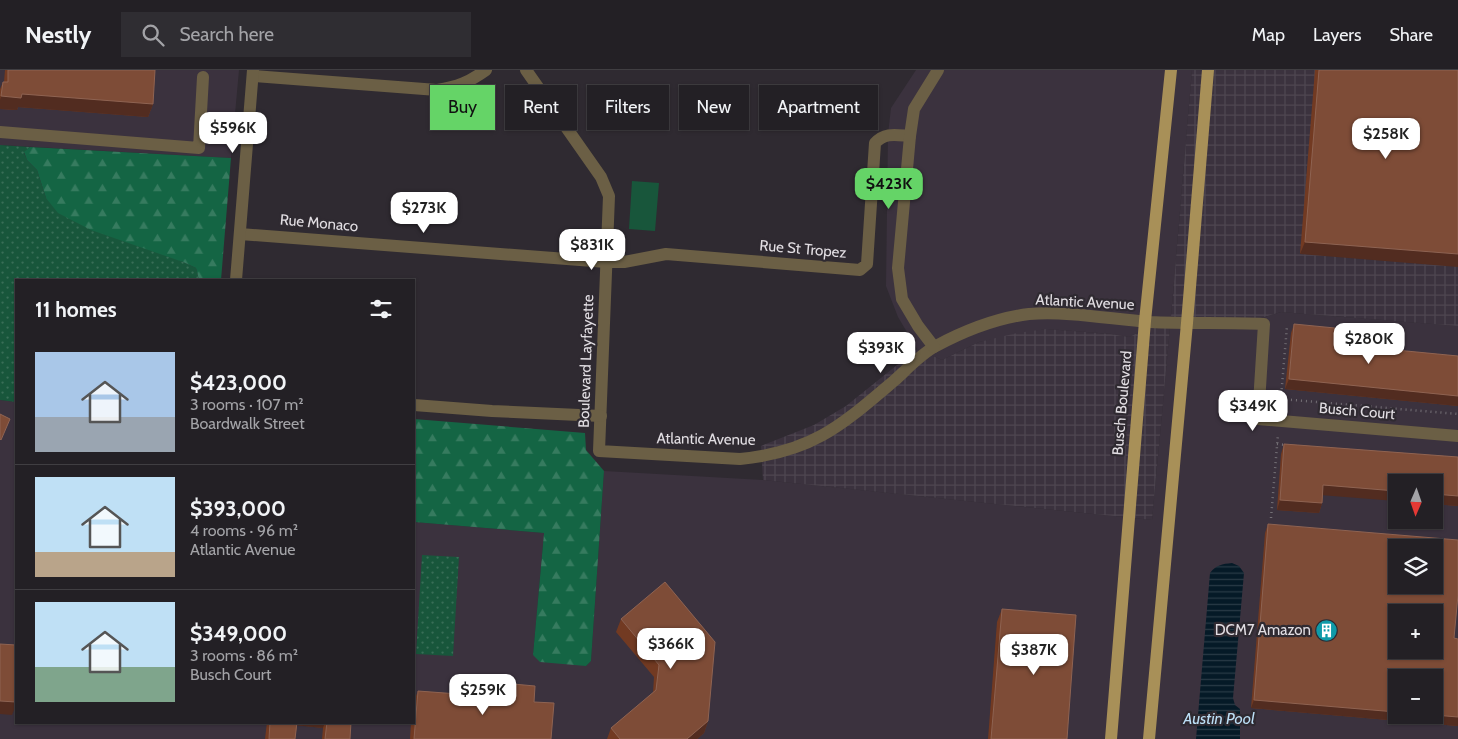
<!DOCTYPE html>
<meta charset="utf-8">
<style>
:root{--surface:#232025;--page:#2f2d32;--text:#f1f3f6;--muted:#a3a3a7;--line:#403e42;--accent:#65d467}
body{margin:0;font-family:Cabin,sans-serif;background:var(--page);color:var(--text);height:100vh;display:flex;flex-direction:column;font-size:19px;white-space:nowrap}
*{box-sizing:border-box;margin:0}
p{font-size:16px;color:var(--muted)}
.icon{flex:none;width:28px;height:28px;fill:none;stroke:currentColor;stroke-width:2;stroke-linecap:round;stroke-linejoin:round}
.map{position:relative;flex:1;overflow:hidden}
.details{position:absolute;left:15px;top:209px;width:400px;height:445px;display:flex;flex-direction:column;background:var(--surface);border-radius:0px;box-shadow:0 1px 4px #0004,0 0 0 1px var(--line)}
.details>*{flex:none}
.top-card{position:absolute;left:430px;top:15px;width:475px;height:45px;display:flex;gap:10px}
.needle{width:32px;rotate:182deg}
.buttons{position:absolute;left:1388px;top:404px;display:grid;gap:10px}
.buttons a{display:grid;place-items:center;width:55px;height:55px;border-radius:0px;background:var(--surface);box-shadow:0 1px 4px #0004,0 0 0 1px var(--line);font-size:25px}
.price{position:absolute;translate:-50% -42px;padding:0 11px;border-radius:10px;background:#fff;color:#222;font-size:16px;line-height:32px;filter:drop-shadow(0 1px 2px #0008)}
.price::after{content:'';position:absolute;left:50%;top:30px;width:15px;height:11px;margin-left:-8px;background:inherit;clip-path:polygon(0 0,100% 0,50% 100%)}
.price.active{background:var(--accent);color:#111}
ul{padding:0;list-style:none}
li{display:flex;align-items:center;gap:15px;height:125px;padding:0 20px}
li+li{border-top:1px solid var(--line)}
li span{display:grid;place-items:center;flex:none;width:140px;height:100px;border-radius:0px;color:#555}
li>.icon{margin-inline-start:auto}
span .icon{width:60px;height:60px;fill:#fffc;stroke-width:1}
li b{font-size:21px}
h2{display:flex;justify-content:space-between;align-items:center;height:60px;padding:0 20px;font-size:21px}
.pill{padding:0 18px;border-radius:0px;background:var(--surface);box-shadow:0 1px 4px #0004,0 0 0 1px var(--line);font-size:18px;line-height:45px}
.pill.active{background:var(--accent);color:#111}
header{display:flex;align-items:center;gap:30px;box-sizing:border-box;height:70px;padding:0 25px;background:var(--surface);border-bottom:1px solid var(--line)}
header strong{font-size:24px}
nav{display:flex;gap:28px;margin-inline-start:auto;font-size:18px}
.search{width:350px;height:45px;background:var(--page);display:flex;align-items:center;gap:12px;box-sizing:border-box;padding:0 18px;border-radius:0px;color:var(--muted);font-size:19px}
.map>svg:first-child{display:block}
</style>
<header>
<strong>Nestly</strong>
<div class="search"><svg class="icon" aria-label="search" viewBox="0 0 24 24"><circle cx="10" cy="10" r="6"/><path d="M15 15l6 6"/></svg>Search here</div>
<nav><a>Map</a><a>Layers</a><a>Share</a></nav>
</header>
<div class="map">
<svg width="1458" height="669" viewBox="0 0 1458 669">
<defs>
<pattern id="industrial-grid" width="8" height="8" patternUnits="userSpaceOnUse" patternTransform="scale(1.25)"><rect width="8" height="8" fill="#3b323e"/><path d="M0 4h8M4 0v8" fill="none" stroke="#4e4650"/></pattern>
<pattern id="green-dots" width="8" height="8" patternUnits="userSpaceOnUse" patternTransform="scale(1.25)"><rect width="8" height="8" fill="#18563b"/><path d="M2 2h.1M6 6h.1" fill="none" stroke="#396e57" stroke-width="1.8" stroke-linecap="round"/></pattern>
<pattern id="forest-firs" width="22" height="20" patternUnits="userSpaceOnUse" patternTransform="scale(1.25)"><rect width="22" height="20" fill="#146544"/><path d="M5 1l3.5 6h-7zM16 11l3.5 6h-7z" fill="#367b5f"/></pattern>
<pattern id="water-rules" width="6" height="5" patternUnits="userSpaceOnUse" patternTransform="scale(1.25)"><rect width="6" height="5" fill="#051a27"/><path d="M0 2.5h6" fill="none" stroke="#293b46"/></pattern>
</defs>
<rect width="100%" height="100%" fill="#2f2a31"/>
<g fill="#3b323e" fill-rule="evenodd">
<path d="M 0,0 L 239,0 L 231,88 L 0,75 Z"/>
<path d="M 916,0 L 1192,0 L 1171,247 L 1244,253 L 1281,242 L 1458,256 L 1458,669 L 0,669 L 0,330 L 16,332 L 16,652 L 414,652 L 414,452 L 544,463 L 533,585 L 586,596 L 591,591 L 604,401 L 763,410 L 1152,450 L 1171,247 L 1129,267 L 1111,264 L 1046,259 L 979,272 L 942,290 L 917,279 L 898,247 L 886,216 L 888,64 L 891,38 ZM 1396,412 L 1434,412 L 1434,450 L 1396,450 ZM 1396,478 L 1434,478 L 1434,515 L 1396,515 ZM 1396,542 L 1434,542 L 1434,580 L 1396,580 ZM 1396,608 L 1434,608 L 1434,645 L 1396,645 Z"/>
</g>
<path fill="url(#industrial-grid)" d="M 1192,0 L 1458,0 L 1458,256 L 1281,242 L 1244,253 L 1171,247 L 1152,450 L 763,410 L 761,376 L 814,355 L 846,336 L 917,279 L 942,290 L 979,272 L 1017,263 L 1046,259 L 1111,264 L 1129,267 L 1171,247 Z"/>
<g fill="url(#green-dots)">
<path d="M 0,75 L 30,77 L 24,83 L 27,90 L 37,100 L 46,128 L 196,198 L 199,210 L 16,210 L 16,332 L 0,330 Z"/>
<path d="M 422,485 L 459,487 L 453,586 L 416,584 Z"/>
</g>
<g fill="url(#forest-firs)">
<path d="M 30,77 L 231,88 L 221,210 L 199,210 L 196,198 L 183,192 L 91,160 L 58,143 L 46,128 L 37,100 L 27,90 L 24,82 Z"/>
<path d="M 414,349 L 585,363 L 586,380 L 604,401 L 591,591 L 586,596 L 540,592 L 533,585 L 544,463 L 414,452 Z"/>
</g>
<path fill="#18563b" d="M 632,111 L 659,113 L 655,161 L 629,159 Z"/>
<path fill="url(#water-rules)" d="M 1232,493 L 1239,496 L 1244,503 L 1233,628 L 1235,635 L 1240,639 L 1240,669 L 1196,669 L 1210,503 C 1216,495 1222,494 1232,493 Z"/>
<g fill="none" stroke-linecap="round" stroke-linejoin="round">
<g stroke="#747076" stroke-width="2.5" stroke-dasharray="1 4" stroke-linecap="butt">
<path d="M 1281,329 L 1458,344"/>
<path d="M 1280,339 L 1287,256"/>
<path d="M 1277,374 L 1286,375"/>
<path d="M 1271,448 L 1278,364"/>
</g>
<g stroke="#6b5f45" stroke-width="12">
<path d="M 526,0 L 601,107 L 609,126 L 599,381 L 740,389 C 813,382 842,355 895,310 C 907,299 922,283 936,276 C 964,261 997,248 1029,244 C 1069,241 1110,249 1150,252 C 1188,254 1226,252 1264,254 L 1258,349 L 1458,366"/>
<path d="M 253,6 L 437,20 C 458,17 469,12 486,0"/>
<path d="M 0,62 L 199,78 L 203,7"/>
<path d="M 240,164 L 606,192 L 624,192 L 666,184 L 860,200 L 867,194 L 875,73 C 885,62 896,65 910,66"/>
<path d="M 236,210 L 253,0"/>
<path d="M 934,277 L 918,256 L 902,229 L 898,198 L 910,66 L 914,39 L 938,0"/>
<path d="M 414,335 L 492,341 L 601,346"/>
</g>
<g stroke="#a89058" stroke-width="12">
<path d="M 1111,669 L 1145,251 L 1171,0"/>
<path d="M 1149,669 L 1187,253 L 1208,0"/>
</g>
</g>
<g fill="#723a22">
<path d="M 5,0 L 155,0 L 153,34 L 148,47 L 18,37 L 17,40 L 0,39 L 0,19 L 3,12 L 4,12 Z"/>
<path d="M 1315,0 L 1458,0 L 1300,184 Z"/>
<path d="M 1294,254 L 1334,274 L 1458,286 L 1458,336 L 1285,319 L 1291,263 Z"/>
<path d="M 1284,374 L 1458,387 L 1458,436 L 1434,434 L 1434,412 L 1323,425 L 1322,433 L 1319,443 L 1277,440 L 1281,384 Z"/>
<path d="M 1268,454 L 1454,568 L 1458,569 L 1458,656 L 1251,638 L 1265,463 Z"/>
<path d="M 1002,539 L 1067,669 L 988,669 L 997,552 Z"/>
<path d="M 621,549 L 708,651 L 704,663 L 697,669 L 607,669 L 611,658 L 653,623 L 654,607 L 616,562 Z"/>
<path d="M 513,614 L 534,632 L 551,669 L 410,669 L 411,652 L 414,652 L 414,631 L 418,621 L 508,628 Z"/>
<path d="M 267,652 L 351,652 L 350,669 L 322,669 L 323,658 L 297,655 L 295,669 L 265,669 Z"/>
</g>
<g fill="#522c20">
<path d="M 22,24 L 153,34 L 148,47 L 18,37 L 17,40 L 0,39 L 0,30 L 1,26 Z"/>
<path d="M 1305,172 L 1458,184 L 1458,197 L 1300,184 Z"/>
<path d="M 1289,309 L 1458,326 L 1458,336 L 1285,319 Z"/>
<path d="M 1323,415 L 1396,421 L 1396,431 L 1320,425 Z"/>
<path d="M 1434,424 L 1458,426 L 1458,436 L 1434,434 Z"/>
<path d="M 1280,430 L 1322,433 L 1319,443 L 1277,440 Z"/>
<path d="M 1254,630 L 1396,642 L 1396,645 L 1434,645 L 1458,647 L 1458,656 L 1251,638 Z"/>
<path d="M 0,631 L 16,632 L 16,635 L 12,645 L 0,644 Z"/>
<path d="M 708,651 L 704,663 L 697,669 L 687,669 Z"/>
<path d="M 294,652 L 325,652 L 323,658 L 294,655 Z"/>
</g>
<g fill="#7e4c37" stroke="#8e6352" fill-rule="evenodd">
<path d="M 8,0 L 155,0 L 153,34 L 22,24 L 21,28 L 1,26 L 3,12 L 8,12 Z"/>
<path d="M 1319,0 L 1458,0 L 1458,184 L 1305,172 Z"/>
<path d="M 1294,254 L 1335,258 L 1334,274 L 1458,286 L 1458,326 L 1289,309 Z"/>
<path d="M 0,344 L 10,349 L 1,370 L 0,369 Z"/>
<path d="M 1284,374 L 1458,387 L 1458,426 L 1434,424 L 1434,412 L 1396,412 L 1396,421 L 1323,415 L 1322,433 L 1280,430 Z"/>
<path d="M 1268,454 L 1458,470 L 1458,525 L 1454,568 L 1458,569 L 1458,647 L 1434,645 L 1434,608 L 1396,608 L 1396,642 L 1254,630 ZM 1396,478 L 1434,478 L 1434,515 L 1396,515 ZM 1396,542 L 1434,542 L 1434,580 L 1396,580 Z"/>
<path d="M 665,512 L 715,572 L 708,651 L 687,669 L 620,669 L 611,658 L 656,620 L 659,595 L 621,549 Z"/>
<path d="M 1002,539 L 1076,545 L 1067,669 L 991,669 Z"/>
<path d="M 0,574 L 16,575 L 16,632 L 0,631 Z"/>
<path d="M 513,614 L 535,616 L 534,632 L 554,633 L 551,669 L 414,669 L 418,621 L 512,628 Z"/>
<path d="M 270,652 L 297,652 L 295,669 L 269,669 Z"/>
<path d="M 327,652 L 351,652 L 350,669 L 325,669 Z"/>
</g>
<defs>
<symbol id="building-disc" viewBox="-11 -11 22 22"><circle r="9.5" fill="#0f9aa8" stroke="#2f2a31"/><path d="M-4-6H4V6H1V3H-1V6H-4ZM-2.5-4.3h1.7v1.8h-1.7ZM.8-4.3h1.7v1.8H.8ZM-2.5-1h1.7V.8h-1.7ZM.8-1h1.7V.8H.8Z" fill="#fff"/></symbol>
</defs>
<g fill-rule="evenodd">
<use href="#building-disc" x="1314" y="548" width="25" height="25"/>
</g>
<g text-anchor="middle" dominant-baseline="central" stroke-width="4.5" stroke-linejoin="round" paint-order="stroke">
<g font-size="15" fill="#e2dee3" stroke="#2f2a31">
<text transform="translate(319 153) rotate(5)">Rue Monaco</text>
<text transform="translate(803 179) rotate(5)">Rue St Tropez</text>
<text transform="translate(1085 232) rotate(3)">Atlantic Avenue</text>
<text transform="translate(586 291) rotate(-88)">Boulevard Layfayette</text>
<text transform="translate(1122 333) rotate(-85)">Busch Boulevard</text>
<text transform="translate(1357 341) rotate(5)">Busch Court</text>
<text transform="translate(706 369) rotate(1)">Atlantic Avenue</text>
</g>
<g font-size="15" fill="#e2dee3" stroke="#2f2a31" text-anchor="end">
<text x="1311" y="560">DCM7 Amazon</text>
</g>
<g font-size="16" font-style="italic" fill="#bcdff6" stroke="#2f2a31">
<text x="1219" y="648">Austin Pool</text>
</g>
</g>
</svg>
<div class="buttons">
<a><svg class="needle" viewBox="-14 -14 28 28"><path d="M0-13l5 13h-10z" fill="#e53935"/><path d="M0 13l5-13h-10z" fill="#a3a3a7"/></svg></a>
<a><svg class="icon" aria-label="layers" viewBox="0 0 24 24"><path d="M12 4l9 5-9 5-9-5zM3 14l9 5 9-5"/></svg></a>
<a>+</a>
<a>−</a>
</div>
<b class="price" style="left:233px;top:84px">$596K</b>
<b class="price" style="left:1386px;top:90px">$258K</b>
<b class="price active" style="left:889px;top:140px">$423K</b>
<b class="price" style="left:424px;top:164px">$273K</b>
<b class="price" style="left:592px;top:201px">$831K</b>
<b class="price" style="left:1369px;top:295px">$280K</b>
<b class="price" style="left:881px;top:304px">$393K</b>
<b class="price" style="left:1253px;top:362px">$349K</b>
<b class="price" style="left:671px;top:600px">$366K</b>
<b class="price" style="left:1034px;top:606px">$387K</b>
<b class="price" style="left:483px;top:646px">$259K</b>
<div class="top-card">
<a class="pill active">Buy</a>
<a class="pill">Rent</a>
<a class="pill">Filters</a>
<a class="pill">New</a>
<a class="pill">Apartment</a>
</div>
<section class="details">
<h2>11 homes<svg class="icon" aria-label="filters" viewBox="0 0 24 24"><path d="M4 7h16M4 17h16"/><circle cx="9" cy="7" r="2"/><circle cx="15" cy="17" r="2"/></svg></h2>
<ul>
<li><span style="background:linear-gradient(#a9c7e8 65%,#9aa5b1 0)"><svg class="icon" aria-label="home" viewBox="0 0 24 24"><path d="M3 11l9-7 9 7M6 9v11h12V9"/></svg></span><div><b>$423,000</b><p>3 rooms · 107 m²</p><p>Boardwalk Street</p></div></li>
<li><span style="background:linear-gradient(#bfe0f5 75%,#b9a48a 0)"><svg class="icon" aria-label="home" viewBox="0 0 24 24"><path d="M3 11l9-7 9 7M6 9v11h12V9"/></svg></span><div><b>$393,000</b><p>4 rooms · 96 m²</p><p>Atlantic Avenue</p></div></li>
<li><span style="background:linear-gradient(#bfe0f5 65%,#7fa58c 0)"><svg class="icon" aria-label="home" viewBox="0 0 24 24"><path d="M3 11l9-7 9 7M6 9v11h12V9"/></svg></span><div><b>$349,000</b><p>3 rooms · 86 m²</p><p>Busch Court</p></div></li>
</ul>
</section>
</div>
